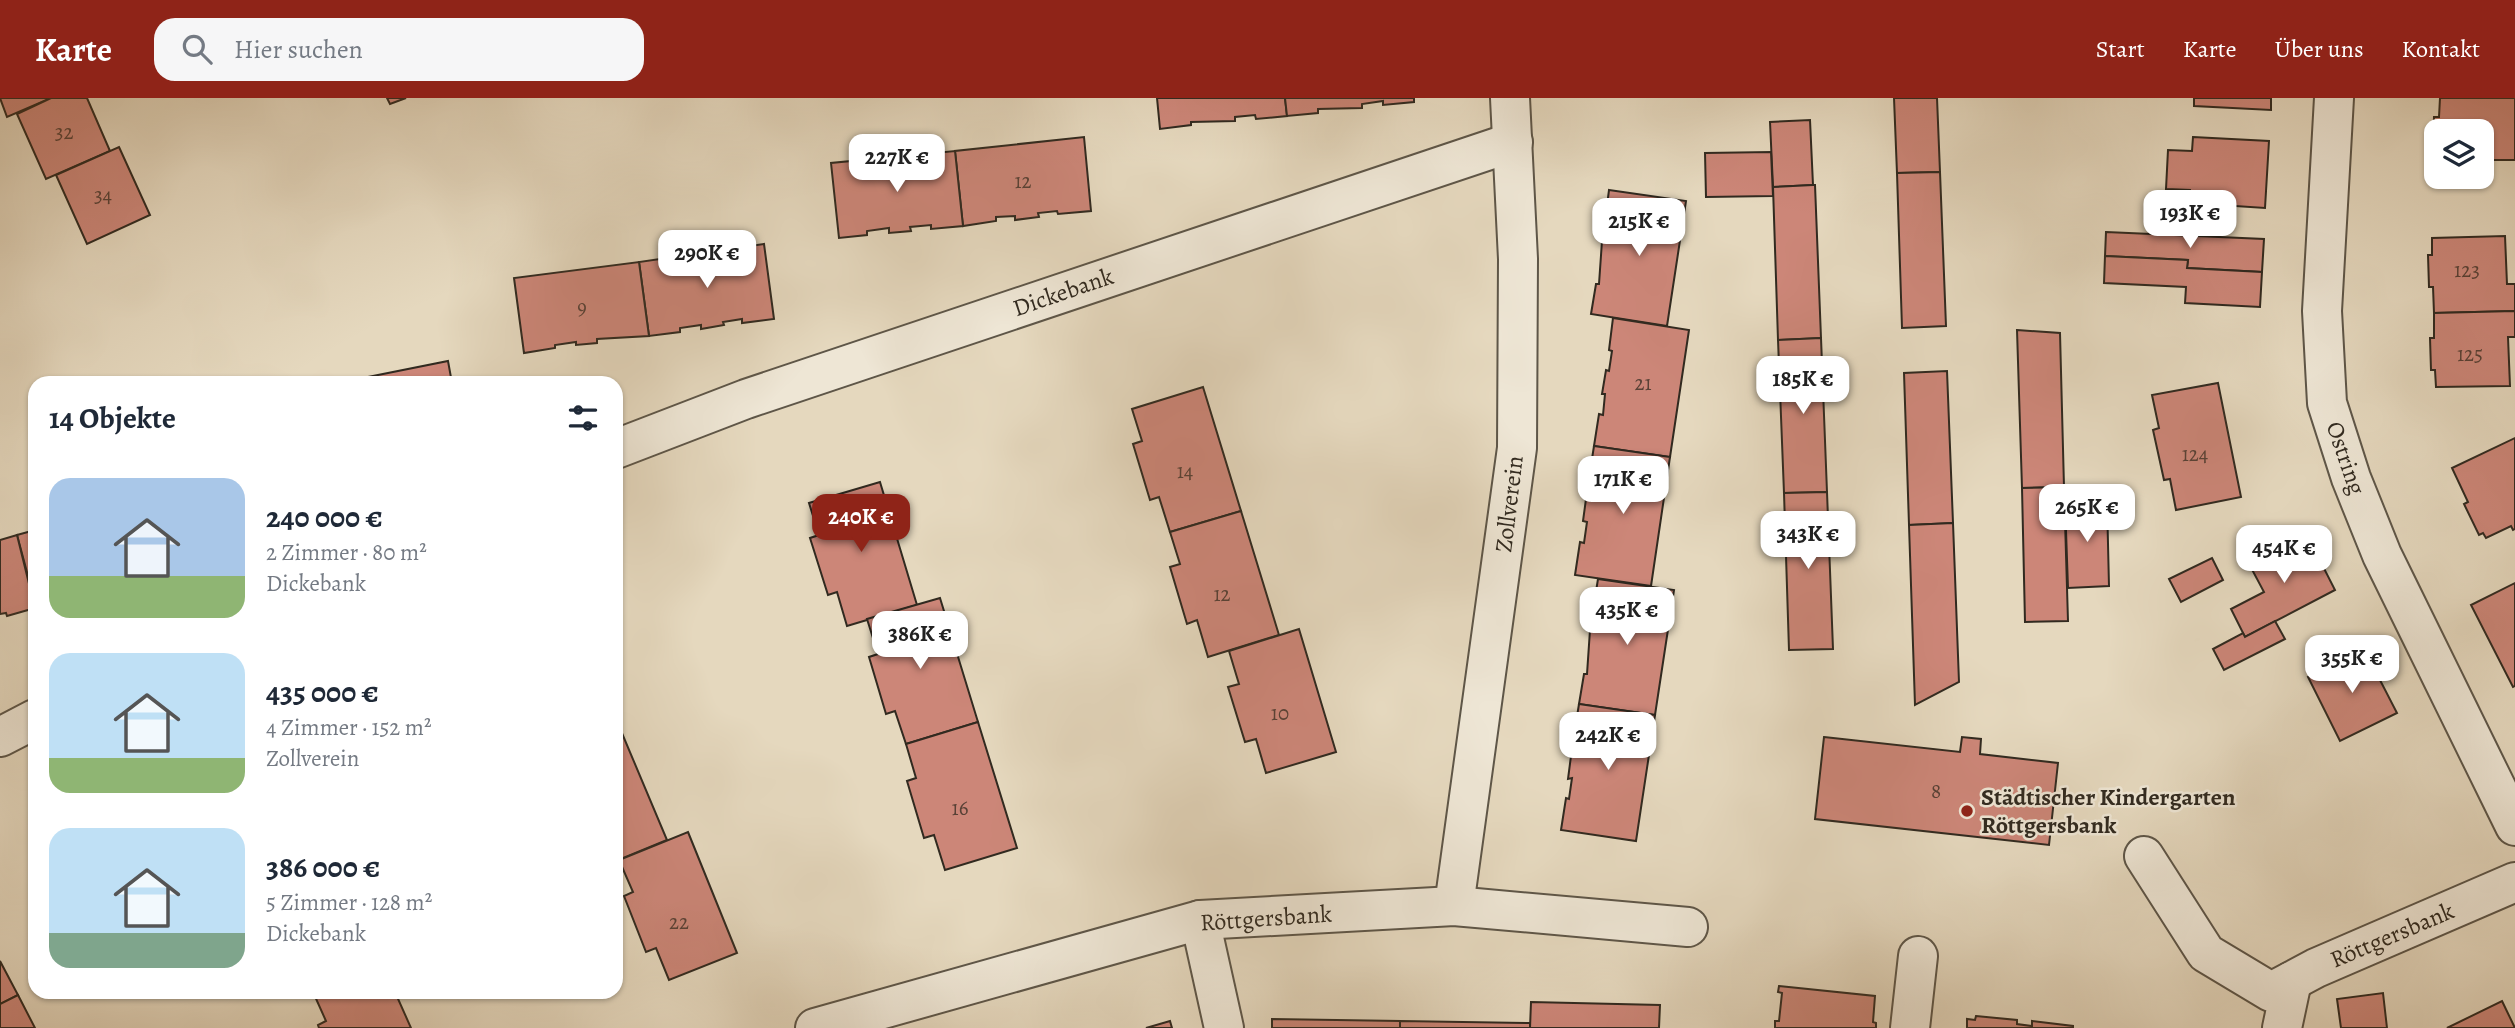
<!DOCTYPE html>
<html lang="de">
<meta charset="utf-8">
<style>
:root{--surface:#fff;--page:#f6f6f7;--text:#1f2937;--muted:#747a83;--accent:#8f2418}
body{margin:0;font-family:Alegreya,serif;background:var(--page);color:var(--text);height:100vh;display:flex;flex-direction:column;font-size:26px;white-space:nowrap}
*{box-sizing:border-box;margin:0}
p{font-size:23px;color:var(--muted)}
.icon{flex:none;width:38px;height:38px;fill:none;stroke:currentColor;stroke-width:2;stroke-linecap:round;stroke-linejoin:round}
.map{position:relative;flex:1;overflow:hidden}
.sheet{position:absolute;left:28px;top:278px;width:595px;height:623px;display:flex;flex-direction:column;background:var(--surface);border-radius:21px;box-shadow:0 2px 5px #0004}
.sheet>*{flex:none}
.controls{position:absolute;left:2424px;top:21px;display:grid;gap:14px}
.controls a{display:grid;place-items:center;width:70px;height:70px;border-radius:14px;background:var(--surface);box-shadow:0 2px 5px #0004;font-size:35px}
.price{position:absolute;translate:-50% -60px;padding:0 16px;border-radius:14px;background:#fff;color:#222;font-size:23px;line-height:46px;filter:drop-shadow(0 2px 4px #0008)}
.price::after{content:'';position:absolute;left:50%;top:42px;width:21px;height:16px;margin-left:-10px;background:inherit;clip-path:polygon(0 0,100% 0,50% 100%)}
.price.active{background:var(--accent);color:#fff}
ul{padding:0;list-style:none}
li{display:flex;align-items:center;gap:21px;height:175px;padding:0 21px}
li span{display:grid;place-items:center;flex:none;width:196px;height:140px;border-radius:21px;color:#555}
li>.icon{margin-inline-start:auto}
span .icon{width:84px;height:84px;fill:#fffc;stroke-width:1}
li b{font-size:30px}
h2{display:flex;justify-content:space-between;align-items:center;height:84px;padding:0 21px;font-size:30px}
header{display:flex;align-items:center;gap:42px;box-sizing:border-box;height:98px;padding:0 35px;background:var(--accent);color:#fff}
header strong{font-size:33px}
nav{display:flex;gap:38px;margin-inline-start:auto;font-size:24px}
.search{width:490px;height:63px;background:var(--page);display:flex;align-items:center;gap:18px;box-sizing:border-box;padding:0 24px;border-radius:21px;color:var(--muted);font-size:26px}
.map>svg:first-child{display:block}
</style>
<header>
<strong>Karte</strong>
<div class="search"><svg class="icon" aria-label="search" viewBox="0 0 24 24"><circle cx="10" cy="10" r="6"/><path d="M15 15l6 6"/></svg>Hier suchen</div>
<nav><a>Start</a><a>Karte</a><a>Über uns</a><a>Kontakt</a></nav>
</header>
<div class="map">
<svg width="2515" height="930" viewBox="0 0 2515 930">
<rect width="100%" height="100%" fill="#e5d8be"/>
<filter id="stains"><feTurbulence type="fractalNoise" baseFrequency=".00286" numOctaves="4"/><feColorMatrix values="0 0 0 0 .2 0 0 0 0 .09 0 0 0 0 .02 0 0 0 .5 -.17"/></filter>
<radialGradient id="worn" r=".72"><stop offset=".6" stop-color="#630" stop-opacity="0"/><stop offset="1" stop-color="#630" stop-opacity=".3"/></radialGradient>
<g fill="#cc8678" stroke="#312a20" stroke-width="2">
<path d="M 0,0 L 51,0 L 7,19 Z"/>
<path d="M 51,0 L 87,0 L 110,53 L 46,81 L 17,16 Z"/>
<path d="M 387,0 L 406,0 L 390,6 Z"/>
<path d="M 1157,0 L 1285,0 L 1287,18 L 1256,21 L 1255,17 L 1235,19 L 1235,23 L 1191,24 L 1191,27 L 1160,31 Z"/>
<path d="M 1285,0 L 1414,0 L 1414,4 L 1383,7 L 1383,3 L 1362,6 L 1362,10 L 1318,11 L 1318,15 L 1287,18 Z"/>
<path d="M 1894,0 L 1937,0 L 1940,74 L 1897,75 Z"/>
<path d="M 2194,0 L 2271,0 L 2271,12 L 2194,8 Z"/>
<path d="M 2440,0 L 2515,0 L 2515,62 L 2486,62 L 2485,67 L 2482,66 L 2482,33 L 2436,33 L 2436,53 L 2433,53 L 2434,19 L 2439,19 Z"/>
<path d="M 1810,22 L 1813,87 L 1773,89 L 1770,24 Z"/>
<path d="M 1084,39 L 1091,113 L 1058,116 L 1057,113 L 1038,115 L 1039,119 L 1015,122 L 1015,118 L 996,119 L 996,123 L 963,128 L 955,53 Z"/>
<path d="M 2193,39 L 2269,43 L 2265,110 L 2190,105 L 2190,92 L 2166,91 L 2168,52 L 2192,53 Z"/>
<path d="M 119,49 L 150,117 L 87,146 L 56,77 Z"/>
<path d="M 955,53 L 963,128 L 931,131 L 931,127 L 910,129 L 911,133 L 889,135 L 889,130 L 867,133 L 867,137 L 839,140 L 831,65 Z"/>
<path d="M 1771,54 L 1773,98 L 1706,99 L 1705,55 Z"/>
<path d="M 1940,74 L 1946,228 L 1902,230 L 1897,75 Z"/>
<path d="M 1813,87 L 1815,87 L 1821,240 L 1778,242 L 1773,89 Z"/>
<path d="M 1609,92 L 1686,103 L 1667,228 L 1591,216 L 1596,186 L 1599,186 L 1602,143 L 1605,143 L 1609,123 L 1605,123 Z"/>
<path d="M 2106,134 L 2264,141 L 2262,174 L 2187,170 L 2188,162 L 2105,158 Z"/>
<path d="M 2505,138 L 2507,186 L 2515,186 L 2515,213 L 2434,215 L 2433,189 L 2429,189 L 2428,157 L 2432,157 L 2432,140 Z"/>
<path d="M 764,146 L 774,221 L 742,225 L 742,221 L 723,224 L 724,227 L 701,231 L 701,227 L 680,230 L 680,234 L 649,238 L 639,164 Z"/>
<path d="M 2105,158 L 2188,162 L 2187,170 L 2262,174 L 2260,209 L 2185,205 L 2186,189 L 2104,185 Z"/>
<path d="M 639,164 L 649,238 L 597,241 L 597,245 L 576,247 L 576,244 L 555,247 L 555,250 L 524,255 L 514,180 Z"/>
<path d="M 2515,213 L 2515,239 L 2508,239 L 2510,288 L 2436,289 L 2435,272 L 2431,272 L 2430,240 L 2434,240 L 2434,215 Z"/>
<path d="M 1613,220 L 1689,232 L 1670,359 L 1594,348 L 1599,316 L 1603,317 L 1605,296 L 1602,296 L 1606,272 L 1609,273 L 1612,253 L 1609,252 Z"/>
<path d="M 2017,232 L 2060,235 L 2064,389 L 2022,390 Z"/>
<path d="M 1821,240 L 1827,394 L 1784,395 L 1778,242 Z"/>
<path d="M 448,263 L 452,285 L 338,285 Z"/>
<path d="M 1947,273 L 1953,425 L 1909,427 L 1904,275 Z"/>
<path d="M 2218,285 L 2241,399 L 2176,412 L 2170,381 L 2164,382 L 2153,332 L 2159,330 L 2152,297 Z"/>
<path d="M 1203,289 L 1241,413 L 1170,434 L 1159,399 L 1150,402 L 1133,346 L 1142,343 L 1132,311 Z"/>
<path d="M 2515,340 L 2515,431 L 2513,432 L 2511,428 L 2486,440 L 2483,435 L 2479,437 L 2464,406 L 2468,404 L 2452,370 Z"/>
<path d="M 1594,348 L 1670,359 L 1651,488 L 1575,477 L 1580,444 L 1584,445 L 1587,424 L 1583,423 L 1586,401 L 1590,402 L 1593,380 L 1589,380 Z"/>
<path d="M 880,384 L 917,507 L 847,528 L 837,494 L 828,497 L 810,440 L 819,437 L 809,405 Z"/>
<path d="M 2064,389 L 2068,523 L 2025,524 L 2022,390 Z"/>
<path d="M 1827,394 L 1833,551 L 1789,552 L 1784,395 Z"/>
<path d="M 2107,403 L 2109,488 L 2068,490 L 2065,404 Z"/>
<path d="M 1241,413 L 1279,537 L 1208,559 L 1197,522 L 1187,526 L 1170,469 L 1180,466 L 1170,434 Z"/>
<path d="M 1953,425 L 1959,584 L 1915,607 L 1909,427 Z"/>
<path d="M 35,432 L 35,504 L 17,437 Z"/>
<path d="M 2306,435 L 2335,492 L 2245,539 L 2231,511 L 2264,494 L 2248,464 Z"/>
<path d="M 17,437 L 35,510 L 7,518 L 6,515 L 0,516 L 0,442 Z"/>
<path d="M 2212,460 L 2223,482 L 2181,504 L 2169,481 Z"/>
<path d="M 1598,481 L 1674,492 L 1655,617 L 1579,606 L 1584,576 L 1587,576 L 1590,532 L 1593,533 L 1596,513 L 1593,512 Z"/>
<path d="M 2515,485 L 2515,588 L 2513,589 L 2471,507 Z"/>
<path d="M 940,500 L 978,624 L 906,646 L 895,613 L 886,616 L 869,559 L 878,556 L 867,521 Z"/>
<path d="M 2275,523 L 2285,541 L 2224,572 L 2213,551 L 2243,535 L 2245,539 Z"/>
<path d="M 1299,531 L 1336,654 L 1266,675 L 1256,641 L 1245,644 L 1228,589 L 1239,586 L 1229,553 Z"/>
<path d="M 2364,551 L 2397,615 L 2340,643 L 2308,579 Z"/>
<path d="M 1579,606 L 1655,617 L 1636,743 L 1561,732 L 1566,700 L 1569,701 L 1572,680 L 1568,681 L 1571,658 L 1575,658 L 1578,638 L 1574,637 Z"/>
<path d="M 616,621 L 667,742 L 616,763 Z"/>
<path d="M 978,624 L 1017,750 L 945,772 L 934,737 L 924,740 L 907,683 L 916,680 L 906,646 Z"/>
<path d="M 1824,639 L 1960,654 L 1962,639 L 1981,641 L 1980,656 L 2058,665 L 2049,747 L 1815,721 Z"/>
<path d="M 688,734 L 737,855 L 669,882 L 656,850 L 646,854 L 624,798 L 633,794 L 619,762 Z"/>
<path d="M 0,863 L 18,897 L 0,906 Z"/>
<path d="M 1779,888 L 1875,898 L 1873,924 L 1876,925 L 1876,930 L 1775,930 L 1775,923 L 1779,923 L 1782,895 L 1778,894 Z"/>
<path d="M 313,894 L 395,894 L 411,930 L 319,930 L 318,927 L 326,923 Z"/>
<path d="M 2383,895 L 2387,930 L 2341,930 L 2337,901 Z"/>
<path d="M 18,897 L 35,930 L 0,930 L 0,906 Z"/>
<path d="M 2502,903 L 2515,930 L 2447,930 Z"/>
<path d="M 1531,904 L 1660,907 L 1659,930 L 1530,930 Z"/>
<path d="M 1976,918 L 2017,922 L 2017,926 L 2032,928 L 2032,923 L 2073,928 L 2073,930 L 1967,930 L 1967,921 L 1975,922 Z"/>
<path d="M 1272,921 L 1400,923 L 1400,930 L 1272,930 Z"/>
<path d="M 1170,923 L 1172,930 L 1146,930 Z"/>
<path d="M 1400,923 L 1530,925 L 1530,930 L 1400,930 Z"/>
</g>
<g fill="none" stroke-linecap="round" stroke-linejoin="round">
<defs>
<g id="minor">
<path d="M 2334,0 L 2322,213 L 2327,305 L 2351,380 L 2382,457 L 2515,728"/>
<path d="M 616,351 L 746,301 L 1513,44"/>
<path d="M 0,639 L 35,621"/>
<path d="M 2144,758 L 2206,855 L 2271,894 L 2316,870 L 2515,784"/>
<path d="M 1454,808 L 1517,350 L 1518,161 L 1510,0"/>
<path d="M 1200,822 L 1224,930"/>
<path d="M 815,930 L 1200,822 L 1454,808 L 1688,829"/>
<path d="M 1910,930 L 1918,858"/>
<path d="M 2282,930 L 2292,883"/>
</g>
</defs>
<use href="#minor" stroke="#5e5648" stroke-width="42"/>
<use href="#minor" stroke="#eee6d5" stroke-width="38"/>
</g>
<circle fill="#8f2418" stroke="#eee6d5" stroke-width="2.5" cx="1967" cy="713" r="7"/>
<g text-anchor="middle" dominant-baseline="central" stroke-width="5" stroke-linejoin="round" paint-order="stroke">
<g font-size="21" fill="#584136">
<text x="64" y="34">32</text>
<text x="1023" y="83">12</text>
<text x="103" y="97">34</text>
<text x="2467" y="172">123</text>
<text x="582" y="209">9</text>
<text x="2470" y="256">125</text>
<text x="1643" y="285">21</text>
<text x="2195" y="356">124</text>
<text x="1185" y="373">14</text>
<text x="1222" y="496">12</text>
<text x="1280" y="615">10</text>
<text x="1936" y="693">8</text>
<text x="960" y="710">16</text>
<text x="679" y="824">22</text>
</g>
<g font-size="24" fill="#312a20" stroke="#eee6d5">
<text transform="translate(1063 194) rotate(-19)">Dickebank</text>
<text transform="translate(2346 360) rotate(71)">Ostring</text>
<text transform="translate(1509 406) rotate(-83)">Zollverein</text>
<text transform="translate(1266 820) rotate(-4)">Röttgersbank</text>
<text transform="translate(2392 837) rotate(-23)">Röttgersbank</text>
</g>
<g font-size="24" font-weight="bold" fill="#312a20" stroke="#eee6d5" text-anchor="start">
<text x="1981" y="699">Städtischer Kindergarten<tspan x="1981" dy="28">Röttgersbank</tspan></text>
</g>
</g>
<rect width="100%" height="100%" filter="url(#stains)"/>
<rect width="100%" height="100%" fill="url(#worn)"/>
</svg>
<div class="controls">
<a><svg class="icon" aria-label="layers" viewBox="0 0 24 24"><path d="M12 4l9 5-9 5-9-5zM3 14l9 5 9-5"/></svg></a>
</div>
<b class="price" style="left:897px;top:96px">227K €</b>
<b class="price" style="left:2190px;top:152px">193K €</b>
<b class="price" style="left:1639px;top:160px">215K €</b>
<b class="price" style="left:707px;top:192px">290K €</b>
<b class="price" style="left:1803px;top:318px">185K €</b>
<b class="price" style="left:1623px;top:418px">171K €</b>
<b class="price" style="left:2087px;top:446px">265K €</b>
<b class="price active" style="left:861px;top:456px">240K €</b>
<b class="price" style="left:1808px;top:473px">343K €</b>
<b class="price" style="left:2284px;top:487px">454K €</b>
<b class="price" style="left:1627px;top:549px">435K €</b>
<b class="price" style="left:920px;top:573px">386K €</b>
<b class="price" style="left:2352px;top:597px">355K €</b>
<b class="price" style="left:1608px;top:674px">242K €</b>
<section class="sheet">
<h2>14 Objekte<svg class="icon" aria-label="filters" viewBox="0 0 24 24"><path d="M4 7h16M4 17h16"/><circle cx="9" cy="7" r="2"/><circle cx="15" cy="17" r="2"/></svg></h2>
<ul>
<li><span style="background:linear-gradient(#a9c7e8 70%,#8fb573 0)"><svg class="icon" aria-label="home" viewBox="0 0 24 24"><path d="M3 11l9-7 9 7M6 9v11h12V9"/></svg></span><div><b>240 000 €</b><p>2 Zimmer · 80 m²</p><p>Dickebank</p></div></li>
<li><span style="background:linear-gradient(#bfe0f5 75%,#8fb573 0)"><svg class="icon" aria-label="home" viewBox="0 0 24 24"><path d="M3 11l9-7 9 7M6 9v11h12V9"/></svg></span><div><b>435 000 €</b><p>4 Zimmer · 152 m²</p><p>Zollverein</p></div></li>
<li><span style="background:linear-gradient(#bfe0f5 75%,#7fa58c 0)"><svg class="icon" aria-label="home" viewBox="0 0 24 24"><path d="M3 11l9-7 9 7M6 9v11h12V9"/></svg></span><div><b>386 000 €</b><p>5 Zimmer · 128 m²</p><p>Dickebank</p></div></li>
</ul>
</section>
</div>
